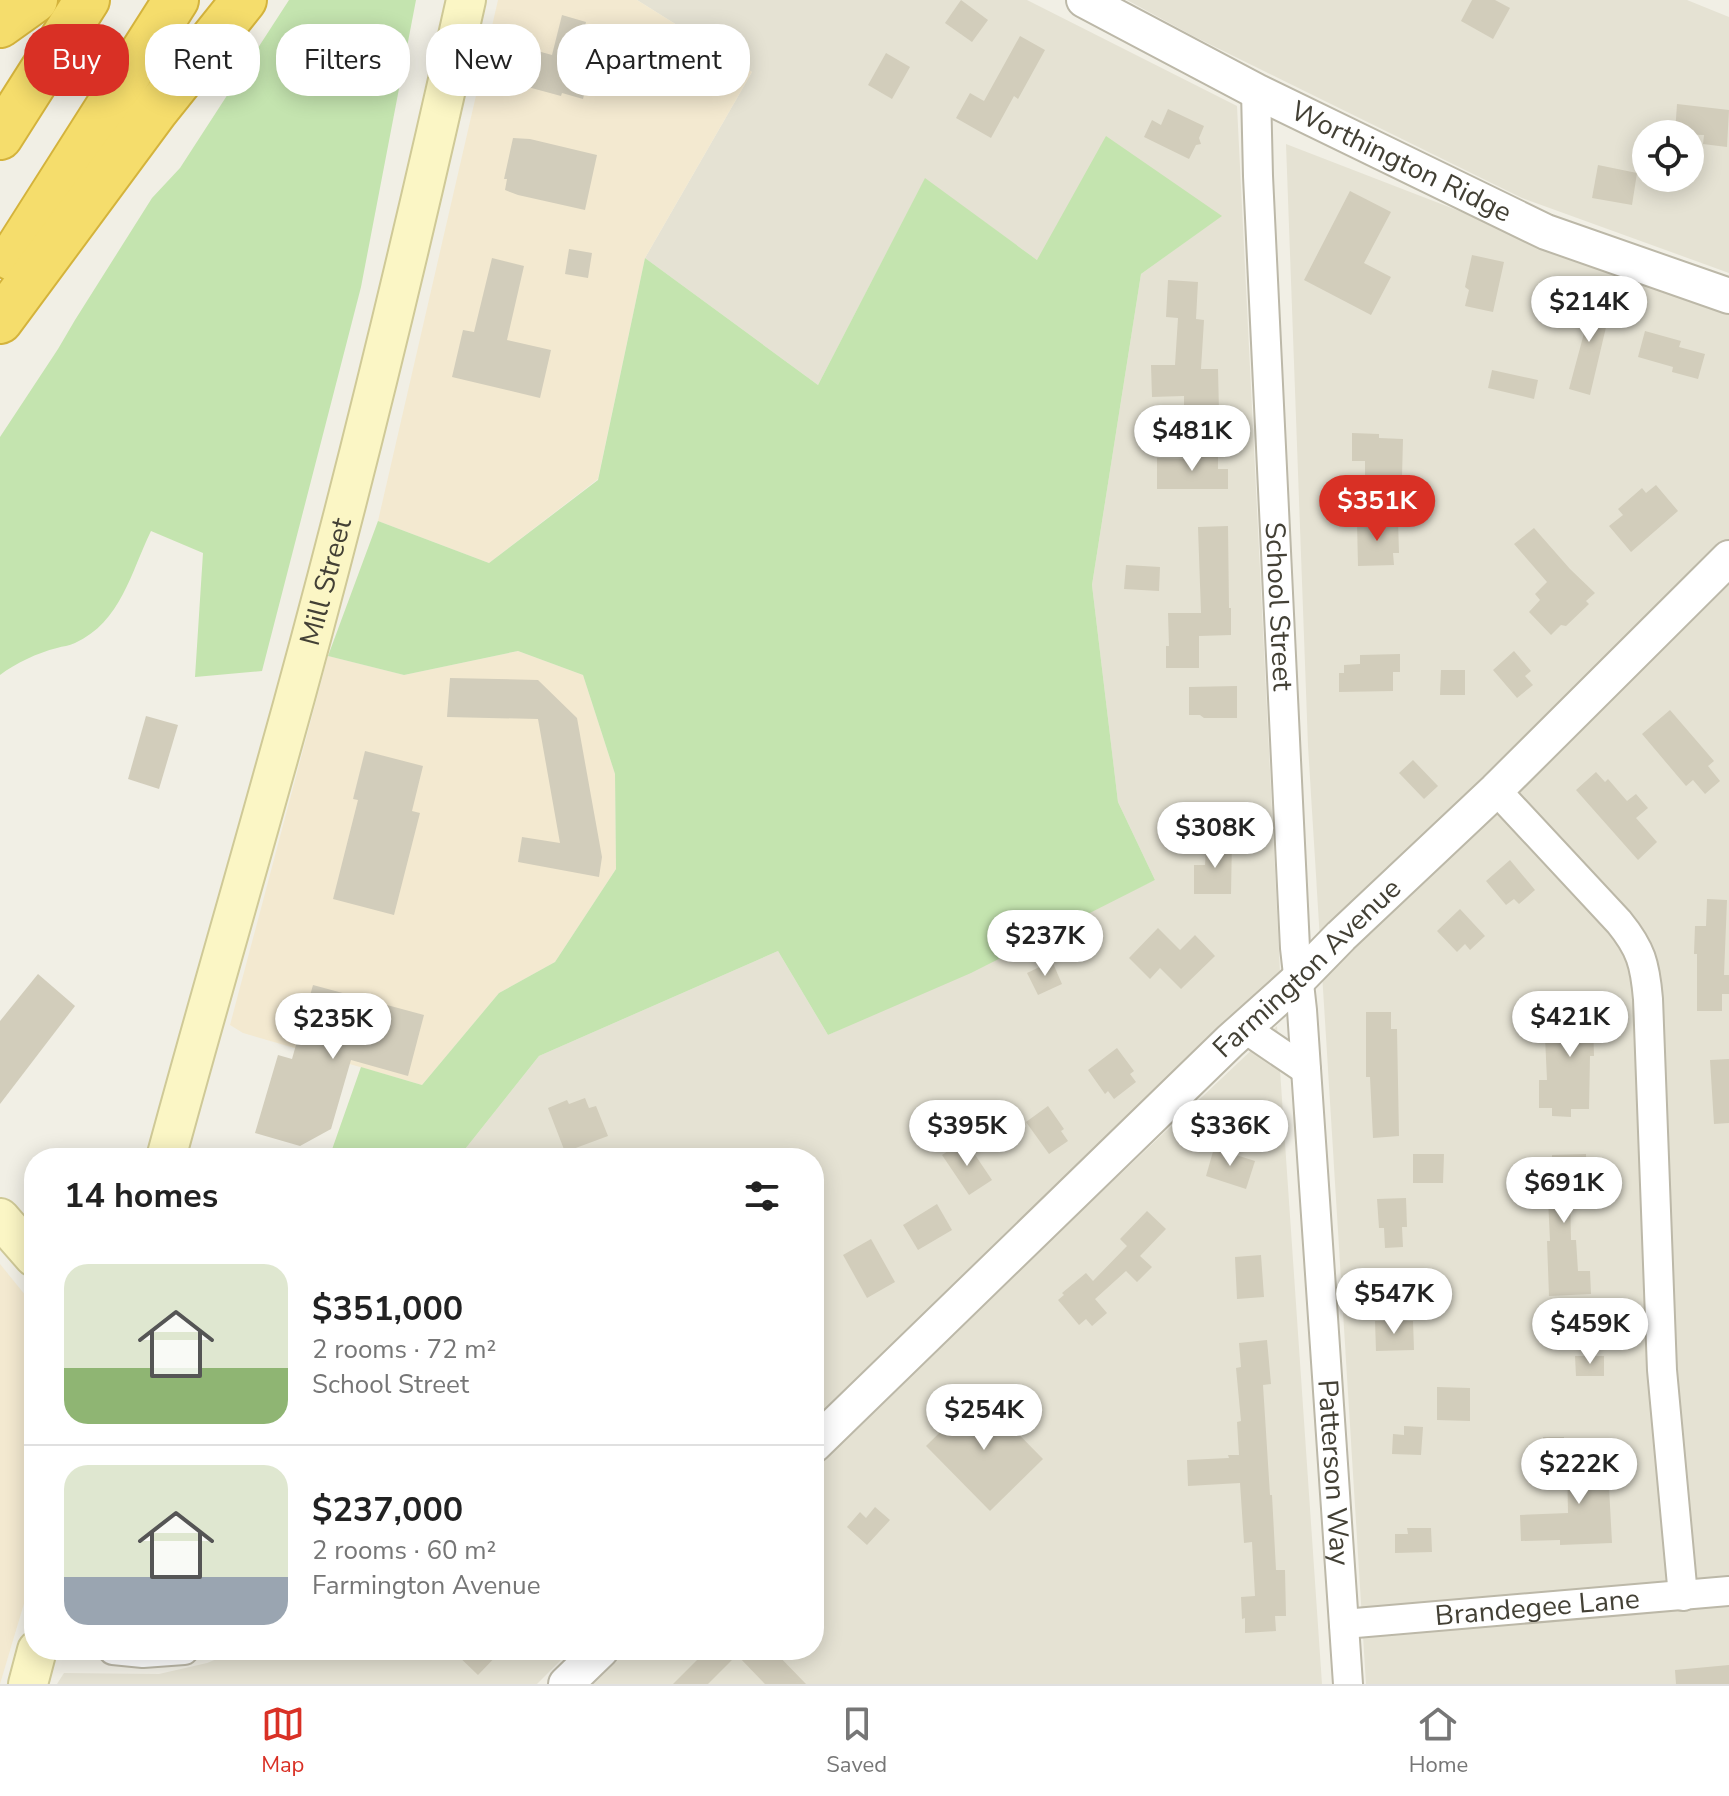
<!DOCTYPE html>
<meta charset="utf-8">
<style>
:root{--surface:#fff;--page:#f2f2f2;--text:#222;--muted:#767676;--line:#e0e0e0;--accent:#d93025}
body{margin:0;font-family:"Nunito Sans",sans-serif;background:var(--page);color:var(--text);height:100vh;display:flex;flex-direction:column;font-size:30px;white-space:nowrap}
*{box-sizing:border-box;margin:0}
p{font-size:26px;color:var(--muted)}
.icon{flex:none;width:44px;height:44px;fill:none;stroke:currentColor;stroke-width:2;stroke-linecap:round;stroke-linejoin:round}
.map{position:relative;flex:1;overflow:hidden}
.panel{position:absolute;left:24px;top:1148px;width:800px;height:512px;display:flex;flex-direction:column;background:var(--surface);border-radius:32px;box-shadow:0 4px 20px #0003}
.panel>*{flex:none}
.guide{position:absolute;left:24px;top:24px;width:800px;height:72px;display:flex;gap:16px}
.buttons{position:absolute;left:1632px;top:120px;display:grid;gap:16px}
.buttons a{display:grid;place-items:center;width:72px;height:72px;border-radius:50%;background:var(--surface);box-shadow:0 4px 20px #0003;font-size:40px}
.price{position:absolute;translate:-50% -68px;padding:0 18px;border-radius:28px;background:#fff;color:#222;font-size:26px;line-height:52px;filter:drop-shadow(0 2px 4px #0008)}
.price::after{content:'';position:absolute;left:50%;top:48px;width:24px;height:18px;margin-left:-12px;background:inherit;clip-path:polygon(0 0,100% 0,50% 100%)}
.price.current{background:var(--accent);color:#fff}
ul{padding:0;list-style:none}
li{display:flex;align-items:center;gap:24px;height:200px;padding:0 40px}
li+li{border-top:2px solid var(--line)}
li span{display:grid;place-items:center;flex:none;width:224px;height:160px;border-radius:24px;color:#555}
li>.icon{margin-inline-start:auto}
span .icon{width:96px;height:96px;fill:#fffc;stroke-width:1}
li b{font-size:34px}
h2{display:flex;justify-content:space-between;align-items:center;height:96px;padding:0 40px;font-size:34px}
.pill{padding:0 28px;border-radius:32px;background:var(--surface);box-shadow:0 4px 20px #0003;font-size:28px;line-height:72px}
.pill.current{background:var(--accent);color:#fff}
.tab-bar{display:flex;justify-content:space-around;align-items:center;height:112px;border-top:2px solid var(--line);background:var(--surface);font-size:22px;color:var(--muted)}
.tab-bar a{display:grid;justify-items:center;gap:4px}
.tab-bar .current{color:var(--accent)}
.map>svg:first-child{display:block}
</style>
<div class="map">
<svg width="1729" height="1684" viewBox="0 0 1729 1684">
<rect width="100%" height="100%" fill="#f1efe5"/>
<g fill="#e5e2d3" fill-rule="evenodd">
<path d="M 637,0 L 1027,0 L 1237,106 L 1280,972 L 814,1421 L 814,1158 L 458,1158 L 539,1056 L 778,951 L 828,1035 L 1155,880 L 1118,802 L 1092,585 L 1141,274 L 1221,216 L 1037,260 L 925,179 L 818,385 L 645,258 L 752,72 Z"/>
<path d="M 1127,0 L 1687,0 L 1729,17 L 1729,273 L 1522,198 L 1193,36 ZM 1646,134 L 1690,134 L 1690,178 L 1646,178 Z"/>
<path d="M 1286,144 L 1729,315 L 1729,1684 L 1366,1684 L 1308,746 Z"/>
<path d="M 1277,1026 L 1322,1684 L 589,1684 L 624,1650 L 814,1650 L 814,1464 Z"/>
<path d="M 239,1650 L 571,1650 L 537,1684 L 57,1684 L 64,1673 L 159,1674 L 207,1663 Z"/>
</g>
<g fill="#f3e9d0">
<path d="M 498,0 L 637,0 L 752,72 L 645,258 L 598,479 L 489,563 L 378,521 Z"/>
<path d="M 518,651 L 583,675 L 615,774 L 616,869 L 555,962 L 499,993 L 422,1085 L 243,1033 L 230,1025 L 328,656 L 404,675 Z"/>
<path d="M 0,1264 L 34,1306 L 34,1570 L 0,1684 Z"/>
</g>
<g fill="#c4e4af">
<path d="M 289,0 L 416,0 L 361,287 L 262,671 L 195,677 L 203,553 L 151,531 C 131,572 121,622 75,643 C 69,646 63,646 57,648 C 37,653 16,663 0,675 L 0,437 L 58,349 L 75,320 L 152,198 L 180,168 Z"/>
<path d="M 1106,136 L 1222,216 L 1141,274 L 1092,585 L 1118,802 L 1155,880 L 971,973 L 828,1035 L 778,951 L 539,1056 L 458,1158 L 329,1158 L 361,1067 L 422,1085 L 499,993 L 555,962 L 616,869 L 615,774 L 583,675 L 518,651 L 404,675 L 328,656 L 378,521 L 489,563 L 598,480 L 645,258 L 818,385 L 925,178 L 1037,260 Z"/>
</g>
<g fill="#d2cdbb">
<path d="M 961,0 L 988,20 L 972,42 L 945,23 Z"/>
<path d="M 1472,0 L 1495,0 L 1510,8 L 1493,39 L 1461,21 Z"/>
<path d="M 562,15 L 586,22 L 576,61 L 578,62 L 576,66 L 590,70 L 583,99 L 562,93 L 561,96 L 524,86 L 534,50 L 552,55 Z"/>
<path d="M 1020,36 L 1045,50 L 1018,99 L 1014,96 L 991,138 L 956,118 L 970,93 L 984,101 Z"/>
<path d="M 886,53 L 910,67 L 892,99 L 868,85 Z"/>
<path d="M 1677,104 L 1729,110 L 1727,147 L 1703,144 L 1704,135 L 1675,134 Z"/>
<path d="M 1168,109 L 1204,126 L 1199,138 L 1201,144 L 1196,145 L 1189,159 L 1144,137 L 1152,120 L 1161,125 Z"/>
<path d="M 513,138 L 530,139 L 597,155 L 585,210 L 518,195 L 505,190 L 507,179 L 504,179 Z"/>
<path d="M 1598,165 L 1637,173 L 1632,205 L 1592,198 Z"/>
<path d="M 1350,191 L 1391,212 L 1364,263 L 1391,277 L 1371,315 L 1304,280 Z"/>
<path d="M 569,249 L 592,253 L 588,278 L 565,274 Z"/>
<path d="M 1472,255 L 1504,262 L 1493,312 L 1465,306 L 1469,290 L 1465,287 Z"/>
<path d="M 492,258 L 524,266 L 507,340 L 551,350 L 540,398 L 452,377 L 463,330 L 474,332 Z"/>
<path d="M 1168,280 L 1198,282 L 1196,319 L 1204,320 L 1201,369 L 1218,369 L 1219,412 L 1184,413 L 1184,396 L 1152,397 L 1151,365 L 1175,365 L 1178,318 L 1166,317 Z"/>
<path d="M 1579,298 L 1611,306 L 1590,395 L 1569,389 L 1587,322 L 1574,319 Z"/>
<path d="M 1645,331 L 1681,341 L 1679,347 L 1705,354 L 1698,379 L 1672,372 L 1673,367 L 1638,357 Z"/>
<path d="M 1492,370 L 1538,380 L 1534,399 L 1488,388 Z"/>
<path d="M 1352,433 L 1379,434 L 1379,438 L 1403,439 L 1402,477 L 1365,477 L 1365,461 L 1352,461 Z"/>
<path d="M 1191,453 L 1218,454 L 1218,469 L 1228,469 L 1228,489 L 1157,489 L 1157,458 L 1191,459 Z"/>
<path d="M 1656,485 L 1678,511 L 1631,552 L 1609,526 L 1623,515 L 1618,509 L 1642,488 L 1646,493 Z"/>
<path d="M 1398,520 L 1399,553 L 1393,553 L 1394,565 L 1358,566 L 1357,522 Z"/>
<path d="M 1228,526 L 1229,608 L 1231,608 L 1231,635 L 1199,636 L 1199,668 L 1166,668 L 1166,646 L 1169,646 L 1168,613 L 1201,613 L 1198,527 Z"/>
<path d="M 1534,528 L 1570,569 L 1595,593 L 1586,601 L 1589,604 L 1566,626 L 1561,625 L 1551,635 L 1529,612 L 1540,600 L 1535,594 L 1547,582 L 1514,544 Z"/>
<path d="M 1126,565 L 1160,567 L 1159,591 L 1124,589 Z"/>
<path d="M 1514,651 L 1531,671 L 1525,676 L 1533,685 L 1517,698 L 1493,670 Z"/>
<path d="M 1400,654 L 1400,672 L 1393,672 L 1393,691 L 1339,692 L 1339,673 L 1344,673 L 1344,665 L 1360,664 L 1360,655 Z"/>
<path d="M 1441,670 L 1465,670 L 1465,695 L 1440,695 Z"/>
<path d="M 450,678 L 538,680 L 577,718 L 602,857 L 599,877 L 518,862 L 522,837 L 560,843 L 538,719 L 447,717 Z"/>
<path d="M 1237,686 L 1237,718 L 1204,718 L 1200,715 L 1189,715 L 1189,687 Z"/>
<path d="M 1670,710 L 1714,761 L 1708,766 L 1720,781 L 1705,794 L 1693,780 L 1686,786 L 1642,734 Z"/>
<path d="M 146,716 L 178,725 L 159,789 L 128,779 Z"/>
<path d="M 365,751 L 423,766 L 412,811 L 420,813 L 394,915 L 333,899 L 358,800 L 353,799 Z"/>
<path d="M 1413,760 L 1438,786 L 1424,799 L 1399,773 Z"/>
<path d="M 1596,772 L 1605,782 L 1608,779 L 1627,801 L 1636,794 L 1648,808 L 1636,818 L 1657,842 L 1638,860 L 1576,790 Z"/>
<path d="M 1212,840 L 1232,840 L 1231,894 L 1194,894 L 1194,865 L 1205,865 L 1206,847 L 1212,848 Z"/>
<path d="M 1510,860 L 1535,890 L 1519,904 L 1514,899 L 1506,905 L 1486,881 Z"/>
<path d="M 1707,899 L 1727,900 L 1724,975 L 1729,975 L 1729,994 L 1722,994 L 1722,1011 L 1697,1011 L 1697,954 L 1694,954 L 1695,926 L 1706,926 Z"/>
<path d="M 1460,909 L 1485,936 L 1470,950 L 1465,944 L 1457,952 L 1437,931 Z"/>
<path d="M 1158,928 L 1180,950 L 1195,935 L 1215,956 L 1181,989 L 1160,968 L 1150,979 L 1129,958 Z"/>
<path d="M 1052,961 L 1062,984 L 1038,995 L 1027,973 Z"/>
<path d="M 38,974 L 75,1006 L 0,1104 L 0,1021 Z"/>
<path d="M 313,985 L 424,1015 L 408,1076 L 351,1060 L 331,1129 L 300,1146 L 255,1133 L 278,1055 L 292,1059 Z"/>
<path d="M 1568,991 L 1592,991 L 1594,1056 L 1590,1056 L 1589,1109 L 1571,1109 L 1571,1117 L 1552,1116 L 1552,1108 L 1539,1108 L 1539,1080 L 1547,1080 L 1545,1037 L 1562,1037 L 1561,1016 L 1569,1015 Z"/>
<path d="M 1366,1012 L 1391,1012 L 1391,1029 L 1397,1029 L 1399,1136 L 1373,1138 L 1370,1077 L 1366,1077 Z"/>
<path d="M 1117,1048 L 1134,1071 L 1130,1074 L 1136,1082 L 1114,1099 L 1108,1091 L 1105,1094 L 1088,1070 Z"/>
<path d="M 1729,1059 L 1729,1123 L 1714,1124 L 1710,1060 Z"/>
<path d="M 585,1098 L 589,1108 L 596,1106 L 608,1136 L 565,1152 L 548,1108 L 567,1100 L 569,1104 Z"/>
<path d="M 1048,1106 L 1064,1129 L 1061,1131 L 1068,1141 L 1049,1154 L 1026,1122 Z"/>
<path d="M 965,1140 L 992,1180 L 969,1195 L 942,1155 Z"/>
<path d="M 1214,1148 L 1255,1161 L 1246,1189 L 1206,1176 Z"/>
<path d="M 1413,1154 L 1444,1154 L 1443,1183 L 1413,1183 Z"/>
<path d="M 1586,1154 L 1587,1192 L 1570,1192 L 1571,1240 L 1576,1240 L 1578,1271 L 1590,1271 L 1591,1294 L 1549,1296 L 1547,1241 L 1550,1241 L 1548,1198 L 1540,1198 L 1539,1178 L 1552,1178 L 1552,1155 Z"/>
<path d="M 1406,1198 L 1407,1227 L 1402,1227 L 1403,1247 L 1385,1248 L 1384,1228 L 1379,1228 L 1377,1199 Z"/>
<path d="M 937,1204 L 952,1230 L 918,1250 L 903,1225 Z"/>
<path d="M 1147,1211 L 1166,1229 L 1140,1256 L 1152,1267 L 1137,1282 L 1126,1271 L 1095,1299 L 1107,1313 L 1092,1326 L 1086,1319 L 1079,1325 L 1058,1300 L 1064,1295 L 1062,1293 L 1086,1273 L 1093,1281 L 1127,1246 L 1120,1239 Z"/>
<path d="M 871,1239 L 895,1282 L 867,1298 L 843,1255 Z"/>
<path d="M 1261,1255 L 1264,1297 L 1237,1299 L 1235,1257 Z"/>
<path d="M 1431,1292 L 1432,1318 L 1403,1319 L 1402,1293 Z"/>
<path d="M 1375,1321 L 1413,1321 L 1414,1350 L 1376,1351 Z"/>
<path d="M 1267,1340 L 1271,1384 L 1263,1385 L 1270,1495 L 1272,1495 L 1276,1570 L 1285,1570 L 1286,1616 L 1275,1616 L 1276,1631 L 1245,1633 L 1245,1618 L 1242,1619 L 1241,1597 L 1255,1596 L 1252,1542 L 1244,1543 L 1240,1483 L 1188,1486 L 1187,1460 L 1229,1458 L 1228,1455 L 1239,1455 L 1237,1422 L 1241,1421 L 1236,1368 L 1241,1367 L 1239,1343 Z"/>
<path d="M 1575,1356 L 1604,1356 L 1604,1376 L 1576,1376 Z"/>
<path d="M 1437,1387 L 1470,1388 L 1470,1421 L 1437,1420 Z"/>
<path d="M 979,1394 L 1043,1459 L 990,1511 L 926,1446 Z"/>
<path d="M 1404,1426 L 1423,1427 L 1421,1455 L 1392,1454 L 1393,1434 L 1404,1435 Z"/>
<path d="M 1543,1437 L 1564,1437 L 1564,1468 L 1544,1468 Z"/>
<path d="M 1617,1455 L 1618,1477 L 1610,1477 L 1609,1487 L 1612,1543 L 1560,1545 L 1560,1540 L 1521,1541 L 1520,1515 L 1568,1513 L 1567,1456 Z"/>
<path d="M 875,1507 L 890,1520 L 867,1545 L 847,1527 L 860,1512 L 866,1518 Z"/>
<path d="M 1407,1528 L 1431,1528 L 1432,1552 L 1395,1553 L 1395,1534 L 1408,1534 Z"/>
<path d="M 452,1650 L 502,1650 L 478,1675 Z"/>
<path d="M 707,1650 L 773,1650 L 806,1684 L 765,1684 L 737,1655 L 708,1684 L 673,1684 Z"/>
<path d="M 1729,1665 L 1729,1684 L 1676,1684 L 1675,1670 Z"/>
</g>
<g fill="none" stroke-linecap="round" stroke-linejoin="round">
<defs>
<g id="minor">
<path id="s1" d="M 1256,91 L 1258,176 L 1295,948 L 1302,1010 L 1348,1684"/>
<path d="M 1496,790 L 1619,922 C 1641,949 1645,964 1648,999 L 1662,1370 L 1683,1596"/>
<path d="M 1244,1028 L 1306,1070"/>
<path id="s2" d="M 1344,1624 L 1729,1591"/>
<path d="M 113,1650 L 143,1653 L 184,1650"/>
</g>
<g id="tertiary">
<path id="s3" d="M 1084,0 L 1256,91 L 1546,232 L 1729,296"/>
<path id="s4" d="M 814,1445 L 1230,1041 L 1299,979 L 1341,936 L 1496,790 L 1729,558"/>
<path d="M 566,1684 L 601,1650"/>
</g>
<g id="secondary">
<path id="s5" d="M 166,1158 C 200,1032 237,906 272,780 C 345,522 408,261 466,0"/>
<path d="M 0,1218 L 34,1257"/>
<path d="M 28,1684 L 37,1650"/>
</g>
<g id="motorway">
<path d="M 0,25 L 35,0"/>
<path d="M 0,137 L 87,0"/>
<path d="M 12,258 L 176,0"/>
<path d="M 0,321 L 156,110 L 244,0"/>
</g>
</defs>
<use href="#minor" stroke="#bcb8a8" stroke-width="32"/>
<use href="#tertiary" stroke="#bcb8a8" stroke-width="38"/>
<use href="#secondary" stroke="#cfc997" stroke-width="42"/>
<use href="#motorway" stroke="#d4b33c" stroke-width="48"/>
<use href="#minor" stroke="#fff" stroke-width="28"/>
<use href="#tertiary" stroke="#fff" stroke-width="34"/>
<use href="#secondary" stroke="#fbf6c5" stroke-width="38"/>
<use href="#motorway" stroke="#f5dd6c" stroke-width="44"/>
</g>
<g text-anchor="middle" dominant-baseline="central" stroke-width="7" stroke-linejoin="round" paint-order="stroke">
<g font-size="28" fill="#434035" stroke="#fff">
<text stroke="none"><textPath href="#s3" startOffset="356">Worthington Ridge</textPath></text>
<text stroke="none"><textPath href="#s5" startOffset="598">Mill Street</textPath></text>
<text stroke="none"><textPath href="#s1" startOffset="516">School Street</textPath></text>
<text stroke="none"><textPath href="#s4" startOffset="686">Farmington Avenue</textPath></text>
<text stroke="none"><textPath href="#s1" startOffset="1384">Patterson Way</textPath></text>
<text stroke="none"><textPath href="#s2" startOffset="194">Brandegee Lane</textPath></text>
</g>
</g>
</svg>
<div class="buttons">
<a><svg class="icon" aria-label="locate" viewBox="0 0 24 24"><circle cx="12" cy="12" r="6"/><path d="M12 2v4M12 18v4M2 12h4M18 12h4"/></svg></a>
</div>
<b class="price" style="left:1589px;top:344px">$214K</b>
<b class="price" style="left:1192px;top:473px">$481K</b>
<b class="price current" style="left:1377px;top:543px">$351K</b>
<b class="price" style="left:1215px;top:870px">$308K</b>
<b class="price" style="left:1045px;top:978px">$237K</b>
<b class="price" style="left:1570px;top:1059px">$421K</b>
<b class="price" style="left:333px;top:1061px">$235K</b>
<b class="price" style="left:967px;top:1168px">$395K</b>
<b class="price" style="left:1230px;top:1168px">$336K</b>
<b class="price" style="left:1564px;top:1225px">$691K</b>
<b class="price" style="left:1394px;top:1336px">$547K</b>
<b class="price" style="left:1590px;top:1366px">$459K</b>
<b class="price" style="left:984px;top:1452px">$254K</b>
<b class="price" style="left:1579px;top:1506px">$222K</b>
<div class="guide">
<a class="pill current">Buy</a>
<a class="pill">Rent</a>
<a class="pill">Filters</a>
<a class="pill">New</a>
<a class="pill">Apartment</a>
</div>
<section class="panel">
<h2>14 homes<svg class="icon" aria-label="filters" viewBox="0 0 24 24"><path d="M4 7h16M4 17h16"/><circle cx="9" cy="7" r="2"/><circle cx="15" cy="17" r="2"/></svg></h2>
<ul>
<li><span style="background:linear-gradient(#dfe7d0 65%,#8fb573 0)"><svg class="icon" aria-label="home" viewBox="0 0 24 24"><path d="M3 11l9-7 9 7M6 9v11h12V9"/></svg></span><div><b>$351,000</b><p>2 rooms · 72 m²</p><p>School Street</p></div></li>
<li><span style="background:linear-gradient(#dfe7d0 70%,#9aa5b1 0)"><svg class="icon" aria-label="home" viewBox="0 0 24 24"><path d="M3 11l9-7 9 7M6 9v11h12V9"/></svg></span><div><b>$237,000</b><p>2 rooms · 60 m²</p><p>Farmington Avenue</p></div></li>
</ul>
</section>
</div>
<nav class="tab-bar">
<a class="current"><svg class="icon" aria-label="map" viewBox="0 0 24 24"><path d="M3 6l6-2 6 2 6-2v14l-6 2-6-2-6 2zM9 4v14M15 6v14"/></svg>Map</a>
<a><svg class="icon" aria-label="saved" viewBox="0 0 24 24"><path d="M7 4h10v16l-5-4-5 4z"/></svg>Saved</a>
<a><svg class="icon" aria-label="home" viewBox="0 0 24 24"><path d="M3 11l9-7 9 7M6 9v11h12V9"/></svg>Home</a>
</nav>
